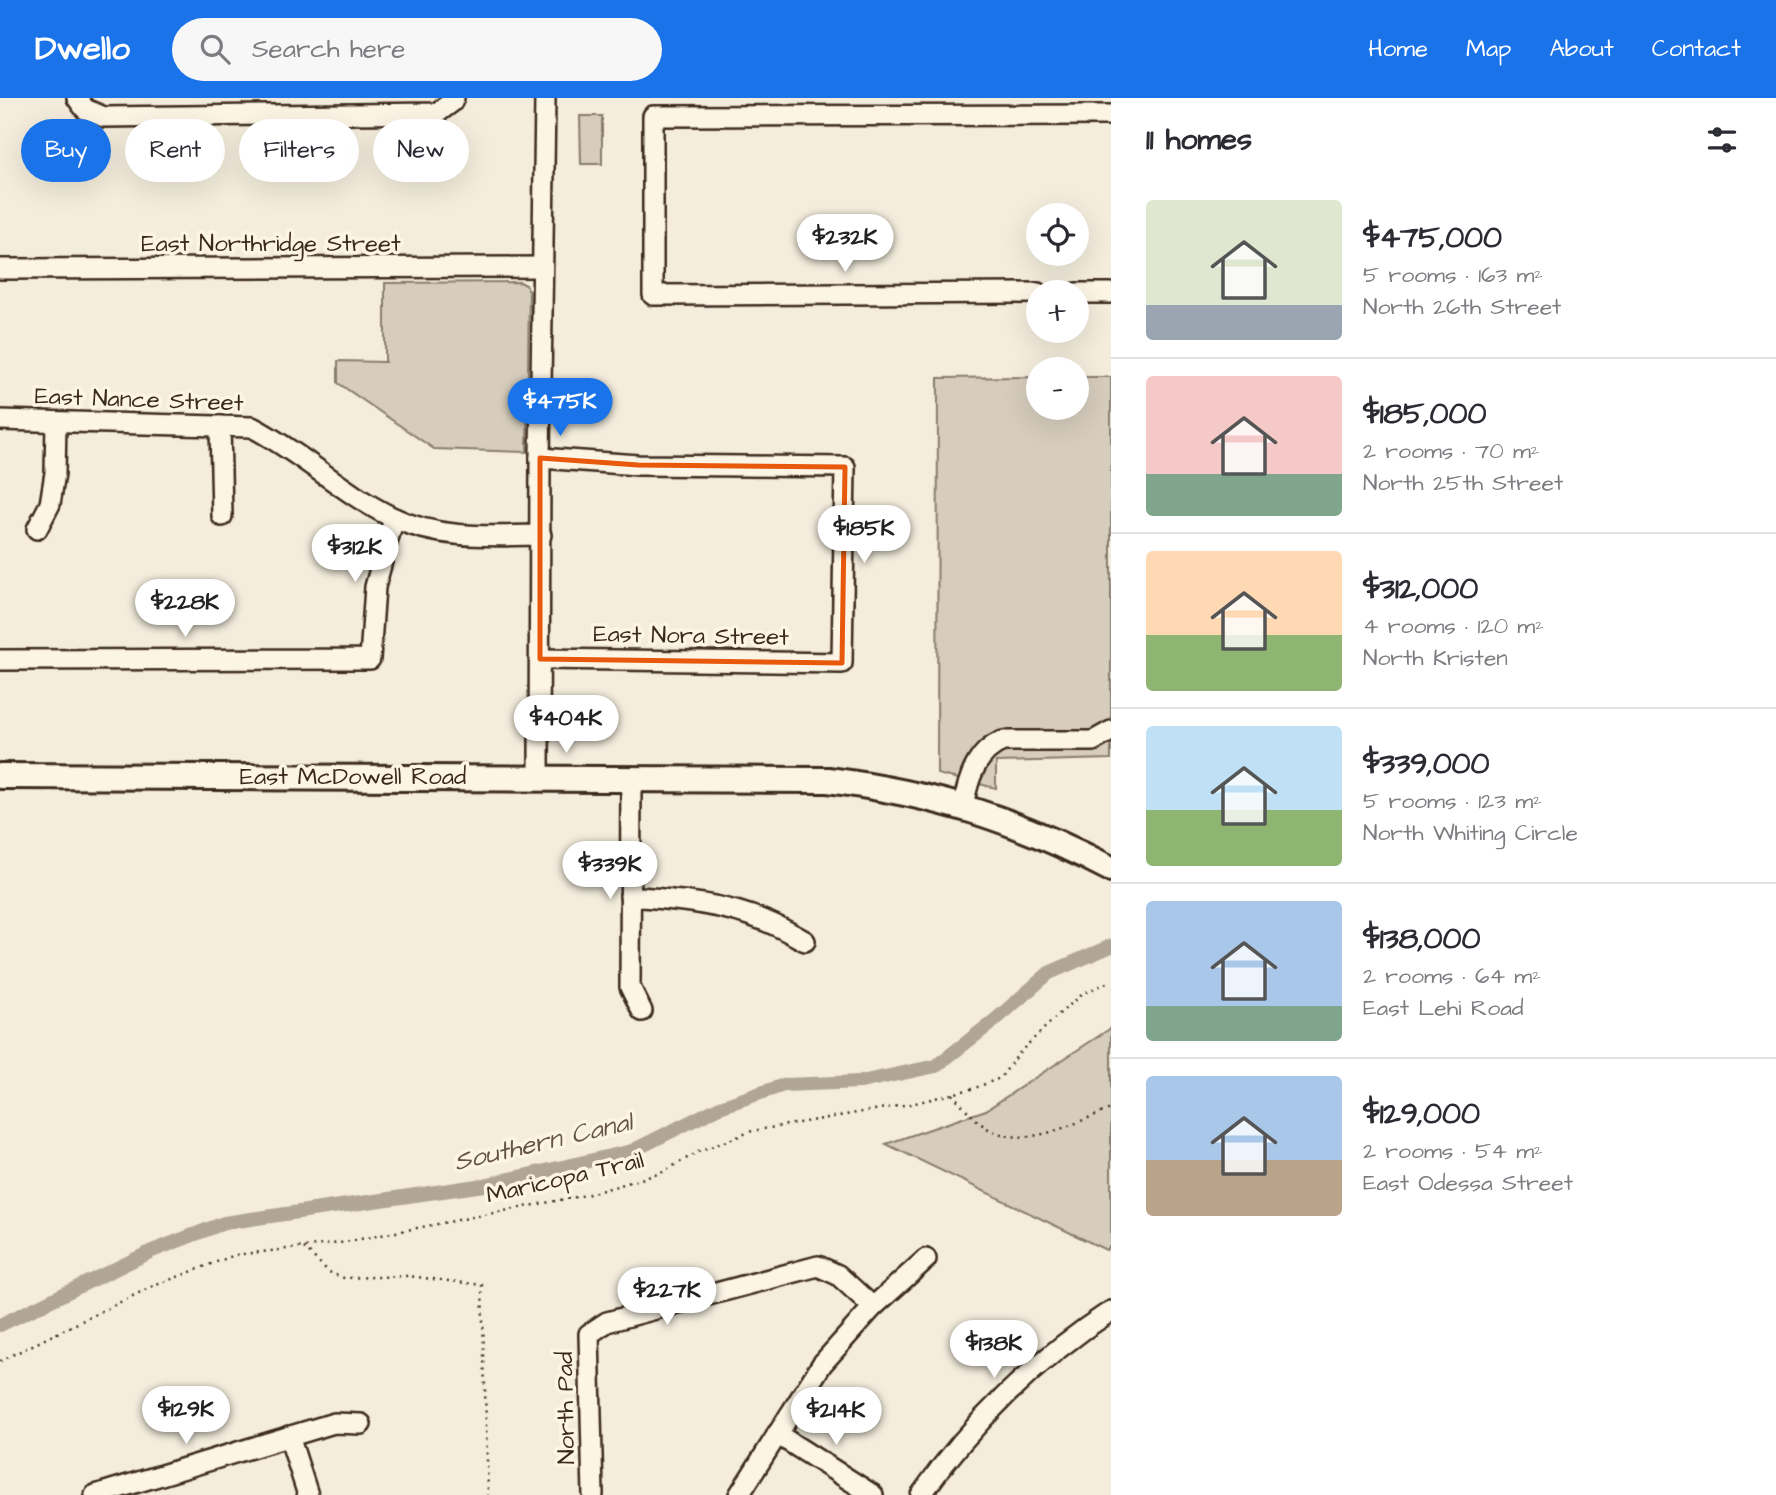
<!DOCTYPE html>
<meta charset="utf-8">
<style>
:root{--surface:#fff;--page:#f7f7f7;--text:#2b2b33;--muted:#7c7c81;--line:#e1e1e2;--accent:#1a73e8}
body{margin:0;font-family:"Architects Daughter",sans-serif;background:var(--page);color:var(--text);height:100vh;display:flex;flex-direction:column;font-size:26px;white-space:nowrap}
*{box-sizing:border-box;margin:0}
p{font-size:23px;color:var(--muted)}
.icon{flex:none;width:38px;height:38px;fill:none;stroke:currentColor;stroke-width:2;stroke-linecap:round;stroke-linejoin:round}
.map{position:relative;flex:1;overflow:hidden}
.drawer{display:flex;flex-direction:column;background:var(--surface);width:665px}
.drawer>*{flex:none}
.hud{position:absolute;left:21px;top:21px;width:665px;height:63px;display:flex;gap:14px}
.tools{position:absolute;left:1026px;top:105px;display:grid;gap:14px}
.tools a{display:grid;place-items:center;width:63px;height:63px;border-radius:50%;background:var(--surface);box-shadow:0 7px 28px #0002;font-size:35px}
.price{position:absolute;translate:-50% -60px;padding:0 16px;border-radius:24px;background:#fff;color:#222;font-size:23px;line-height:46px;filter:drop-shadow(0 2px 4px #0008)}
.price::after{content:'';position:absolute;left:50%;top:42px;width:21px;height:16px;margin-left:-10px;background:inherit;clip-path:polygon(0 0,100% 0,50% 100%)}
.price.selected{background:var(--accent);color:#fff}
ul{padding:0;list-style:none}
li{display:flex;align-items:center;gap:21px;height:175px;padding:0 35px}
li+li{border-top:2px solid var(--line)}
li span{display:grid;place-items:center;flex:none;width:196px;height:140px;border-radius:7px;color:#555}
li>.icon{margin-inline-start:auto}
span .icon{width:84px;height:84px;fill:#fffc;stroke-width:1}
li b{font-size:30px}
h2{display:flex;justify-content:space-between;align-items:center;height:84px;padding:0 35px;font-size:30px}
.chip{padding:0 24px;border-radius:32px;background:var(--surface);box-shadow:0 7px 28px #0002;font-size:24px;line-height:63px}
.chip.selected{background:var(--accent);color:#fff}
header{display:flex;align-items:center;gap:42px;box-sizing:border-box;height:98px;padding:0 35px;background:var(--accent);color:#fff}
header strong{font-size:33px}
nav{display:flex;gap:38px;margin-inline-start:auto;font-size:24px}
.search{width:490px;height:63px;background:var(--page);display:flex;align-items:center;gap:18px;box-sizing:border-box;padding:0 24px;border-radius:38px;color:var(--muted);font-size:26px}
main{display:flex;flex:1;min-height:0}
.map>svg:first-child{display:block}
</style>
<header>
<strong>Dwello</strong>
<div class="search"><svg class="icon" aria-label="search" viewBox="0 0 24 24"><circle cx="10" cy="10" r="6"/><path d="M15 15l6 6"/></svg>Search here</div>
<nav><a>Home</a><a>Map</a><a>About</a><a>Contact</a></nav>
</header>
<main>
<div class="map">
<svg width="1111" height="1397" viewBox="0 0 1111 1397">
<rect width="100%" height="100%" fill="#f4eddd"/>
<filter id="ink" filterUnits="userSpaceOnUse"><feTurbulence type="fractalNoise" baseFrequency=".0143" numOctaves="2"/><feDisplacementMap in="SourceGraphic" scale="14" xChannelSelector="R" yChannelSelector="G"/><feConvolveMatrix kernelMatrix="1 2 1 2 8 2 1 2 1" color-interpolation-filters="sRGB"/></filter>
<g filter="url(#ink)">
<g fill="#d6cdbd" stroke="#887c6e" stroke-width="2">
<path d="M 580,18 L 602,18 L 602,66 L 581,66 Z"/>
<path d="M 520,184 L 526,187 L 529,194 L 527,354 L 434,351 L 338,285 L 338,263 L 385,264 L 385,185 Z"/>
<path d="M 1038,279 L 1038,310 L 1076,310 L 1076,279 L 1111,279 L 1111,661 L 996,664 L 996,690 L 937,676 L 938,280 Z"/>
<path d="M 1111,930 L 1111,1147 L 1106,1152 L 886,1046 L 986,1012 Z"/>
</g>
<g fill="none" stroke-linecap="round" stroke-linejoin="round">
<path stroke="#b0a596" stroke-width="14" d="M 0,1227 L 152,1153 L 224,1125 L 484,1087 L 632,1053 L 720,1009 L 784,987 L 861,984 L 936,968 L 994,923 L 1049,875 L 1111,848"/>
<defs>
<g id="minor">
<path d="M 77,0 L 85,11 L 104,19 L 437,15 L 452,4 L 454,0"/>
<path d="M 0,171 L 542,169"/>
<path d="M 1038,195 L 653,197 L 653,18 L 1111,17"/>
<path d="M 1076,195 L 1111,195"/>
<path d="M 0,322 L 252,329 C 302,355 342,395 392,419 C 439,442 491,438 541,437"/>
<path d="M 220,328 L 222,418"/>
<path d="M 540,360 L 638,367 L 845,369 L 842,565 L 540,561"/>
<path d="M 37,431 L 50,406 L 55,375 L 56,324"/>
<path d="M 0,562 L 370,561 L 375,489 L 394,420"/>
<path d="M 539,680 L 540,360 L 545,0"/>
<path d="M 631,681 L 630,889 L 642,913"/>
<path d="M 963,708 C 968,682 976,653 1003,643 L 1093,643 L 1111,633"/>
<path d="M 630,798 C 677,802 722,805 765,823 C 779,828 792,836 805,843"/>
<path d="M 777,1336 L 873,1397"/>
<path d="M 289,1338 L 308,1397"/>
<path d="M 95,1397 L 334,1325 L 361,1326"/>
<path d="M 593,1397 L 589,1236 L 607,1224 L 818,1168 L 838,1177 L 873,1209"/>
<path d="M 739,1397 L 822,1266 L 873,1209 L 926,1161"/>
<path d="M 921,1397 C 971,1325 1038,1260 1111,1213"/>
</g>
<path id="major" d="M 0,678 L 828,682 C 936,696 1015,721 1111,771"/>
</defs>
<use href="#minor" stroke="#3b2a1e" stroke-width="24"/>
<use href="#major" stroke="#3b2a1e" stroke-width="30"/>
<g stroke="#3b2a1e" stroke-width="2.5" stroke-dasharray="2 5" stroke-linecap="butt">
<path d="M 952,996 C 962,1006 974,1022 987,1030 C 1027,1053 1072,1025 1111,1011"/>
<path d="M 304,1150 L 329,1174 L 344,1180 L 408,1178 L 482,1187 L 488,1397"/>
<path d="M 0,1263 L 151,1189 L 235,1157 L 340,1145 L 586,1097 L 661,1075 L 698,1054 L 752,1033 L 915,1005 L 975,990 L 1000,980 L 1021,953 L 1059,916 L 1084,895 L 1111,883"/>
</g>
<use href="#minor" stroke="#fcf5e5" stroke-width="19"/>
<use href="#major" stroke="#fcf5e5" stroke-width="24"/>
</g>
</g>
<path fill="none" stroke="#e8590c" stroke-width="5" stroke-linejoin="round" d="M 540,360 L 638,367 L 845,369 L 842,565 L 540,561 Z"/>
<g text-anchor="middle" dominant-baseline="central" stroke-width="7" stroke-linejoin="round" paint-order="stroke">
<g font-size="24" fill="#3b2a1e" stroke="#fcf5e5">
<text x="271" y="146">East Northridge Street</text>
<text transform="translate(139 302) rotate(2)">East Nance Street</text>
<text transform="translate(691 538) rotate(1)">East Nora Street</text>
<text x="353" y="679">East McDowell Road</text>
<text transform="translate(565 1080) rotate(-13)">Maricopa Trail</text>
<text transform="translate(566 1310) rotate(-91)">North Pad</text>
</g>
<g font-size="26" font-style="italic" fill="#645548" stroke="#fcf5e5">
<text transform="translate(543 1044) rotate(-13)">Southern Canal</text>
</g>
</g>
</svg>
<div class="tools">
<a><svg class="icon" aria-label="locate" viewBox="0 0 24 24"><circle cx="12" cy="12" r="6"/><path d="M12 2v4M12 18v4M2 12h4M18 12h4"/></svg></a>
<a>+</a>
<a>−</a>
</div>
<b class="price" style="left:845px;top:176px">$232K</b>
<b class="price selected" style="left:560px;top:340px">$475K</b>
<b class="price" style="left:864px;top:467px">$185K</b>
<b class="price" style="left:355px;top:486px">$312K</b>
<b class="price" style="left:185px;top:541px">$228K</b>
<b class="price" style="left:566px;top:657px">$404K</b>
<b class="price" style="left:610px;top:803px">$339K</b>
<b class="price" style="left:667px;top:1229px">$227K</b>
<b class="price" style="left:994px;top:1282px">$138K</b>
<b class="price" style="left:186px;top:1348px">$129K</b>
<b class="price" style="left:836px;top:1349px">$214K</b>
<div class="hud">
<a class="chip selected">Buy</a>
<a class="chip">Rent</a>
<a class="chip">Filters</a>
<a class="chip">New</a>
</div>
</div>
<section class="drawer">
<h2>11 homes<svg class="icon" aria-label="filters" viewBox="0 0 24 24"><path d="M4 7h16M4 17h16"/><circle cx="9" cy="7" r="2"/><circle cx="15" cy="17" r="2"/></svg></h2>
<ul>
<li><span style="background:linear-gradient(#dfe7d0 75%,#9aa5b1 0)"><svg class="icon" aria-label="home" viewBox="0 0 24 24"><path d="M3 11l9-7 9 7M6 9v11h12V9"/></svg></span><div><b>$475,000</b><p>5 rooms · 163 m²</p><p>North 26th Street</p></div></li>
<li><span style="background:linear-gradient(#f6c9c9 70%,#7fa58c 0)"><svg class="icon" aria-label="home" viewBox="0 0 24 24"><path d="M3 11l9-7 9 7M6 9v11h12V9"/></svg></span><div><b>$185,000</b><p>2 rooms · 70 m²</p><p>North 25th Street</p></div></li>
<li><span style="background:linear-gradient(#ffd9b3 60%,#8fb573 0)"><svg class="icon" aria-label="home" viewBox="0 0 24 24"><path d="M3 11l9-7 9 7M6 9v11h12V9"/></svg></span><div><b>$312,000</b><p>4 rooms · 120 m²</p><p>North Kristen</p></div></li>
<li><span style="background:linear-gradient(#bfe0f5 60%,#8fb573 0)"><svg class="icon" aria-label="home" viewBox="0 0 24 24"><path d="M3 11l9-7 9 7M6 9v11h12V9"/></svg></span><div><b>$339,000</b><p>5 rooms · 123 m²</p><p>North Whiting Circle</p></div></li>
<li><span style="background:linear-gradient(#a9c7e8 75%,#7fa58c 0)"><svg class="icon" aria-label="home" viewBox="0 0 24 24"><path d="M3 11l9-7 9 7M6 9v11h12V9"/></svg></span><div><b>$138,000</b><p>2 rooms · 64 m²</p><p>East Lehi Road</p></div></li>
<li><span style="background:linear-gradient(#a9c7e8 60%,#b9a48a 0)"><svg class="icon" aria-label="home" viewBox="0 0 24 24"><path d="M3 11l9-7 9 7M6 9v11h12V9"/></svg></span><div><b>$129,000</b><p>2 rooms · 54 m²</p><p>East Odessa Street</p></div></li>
</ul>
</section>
</main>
